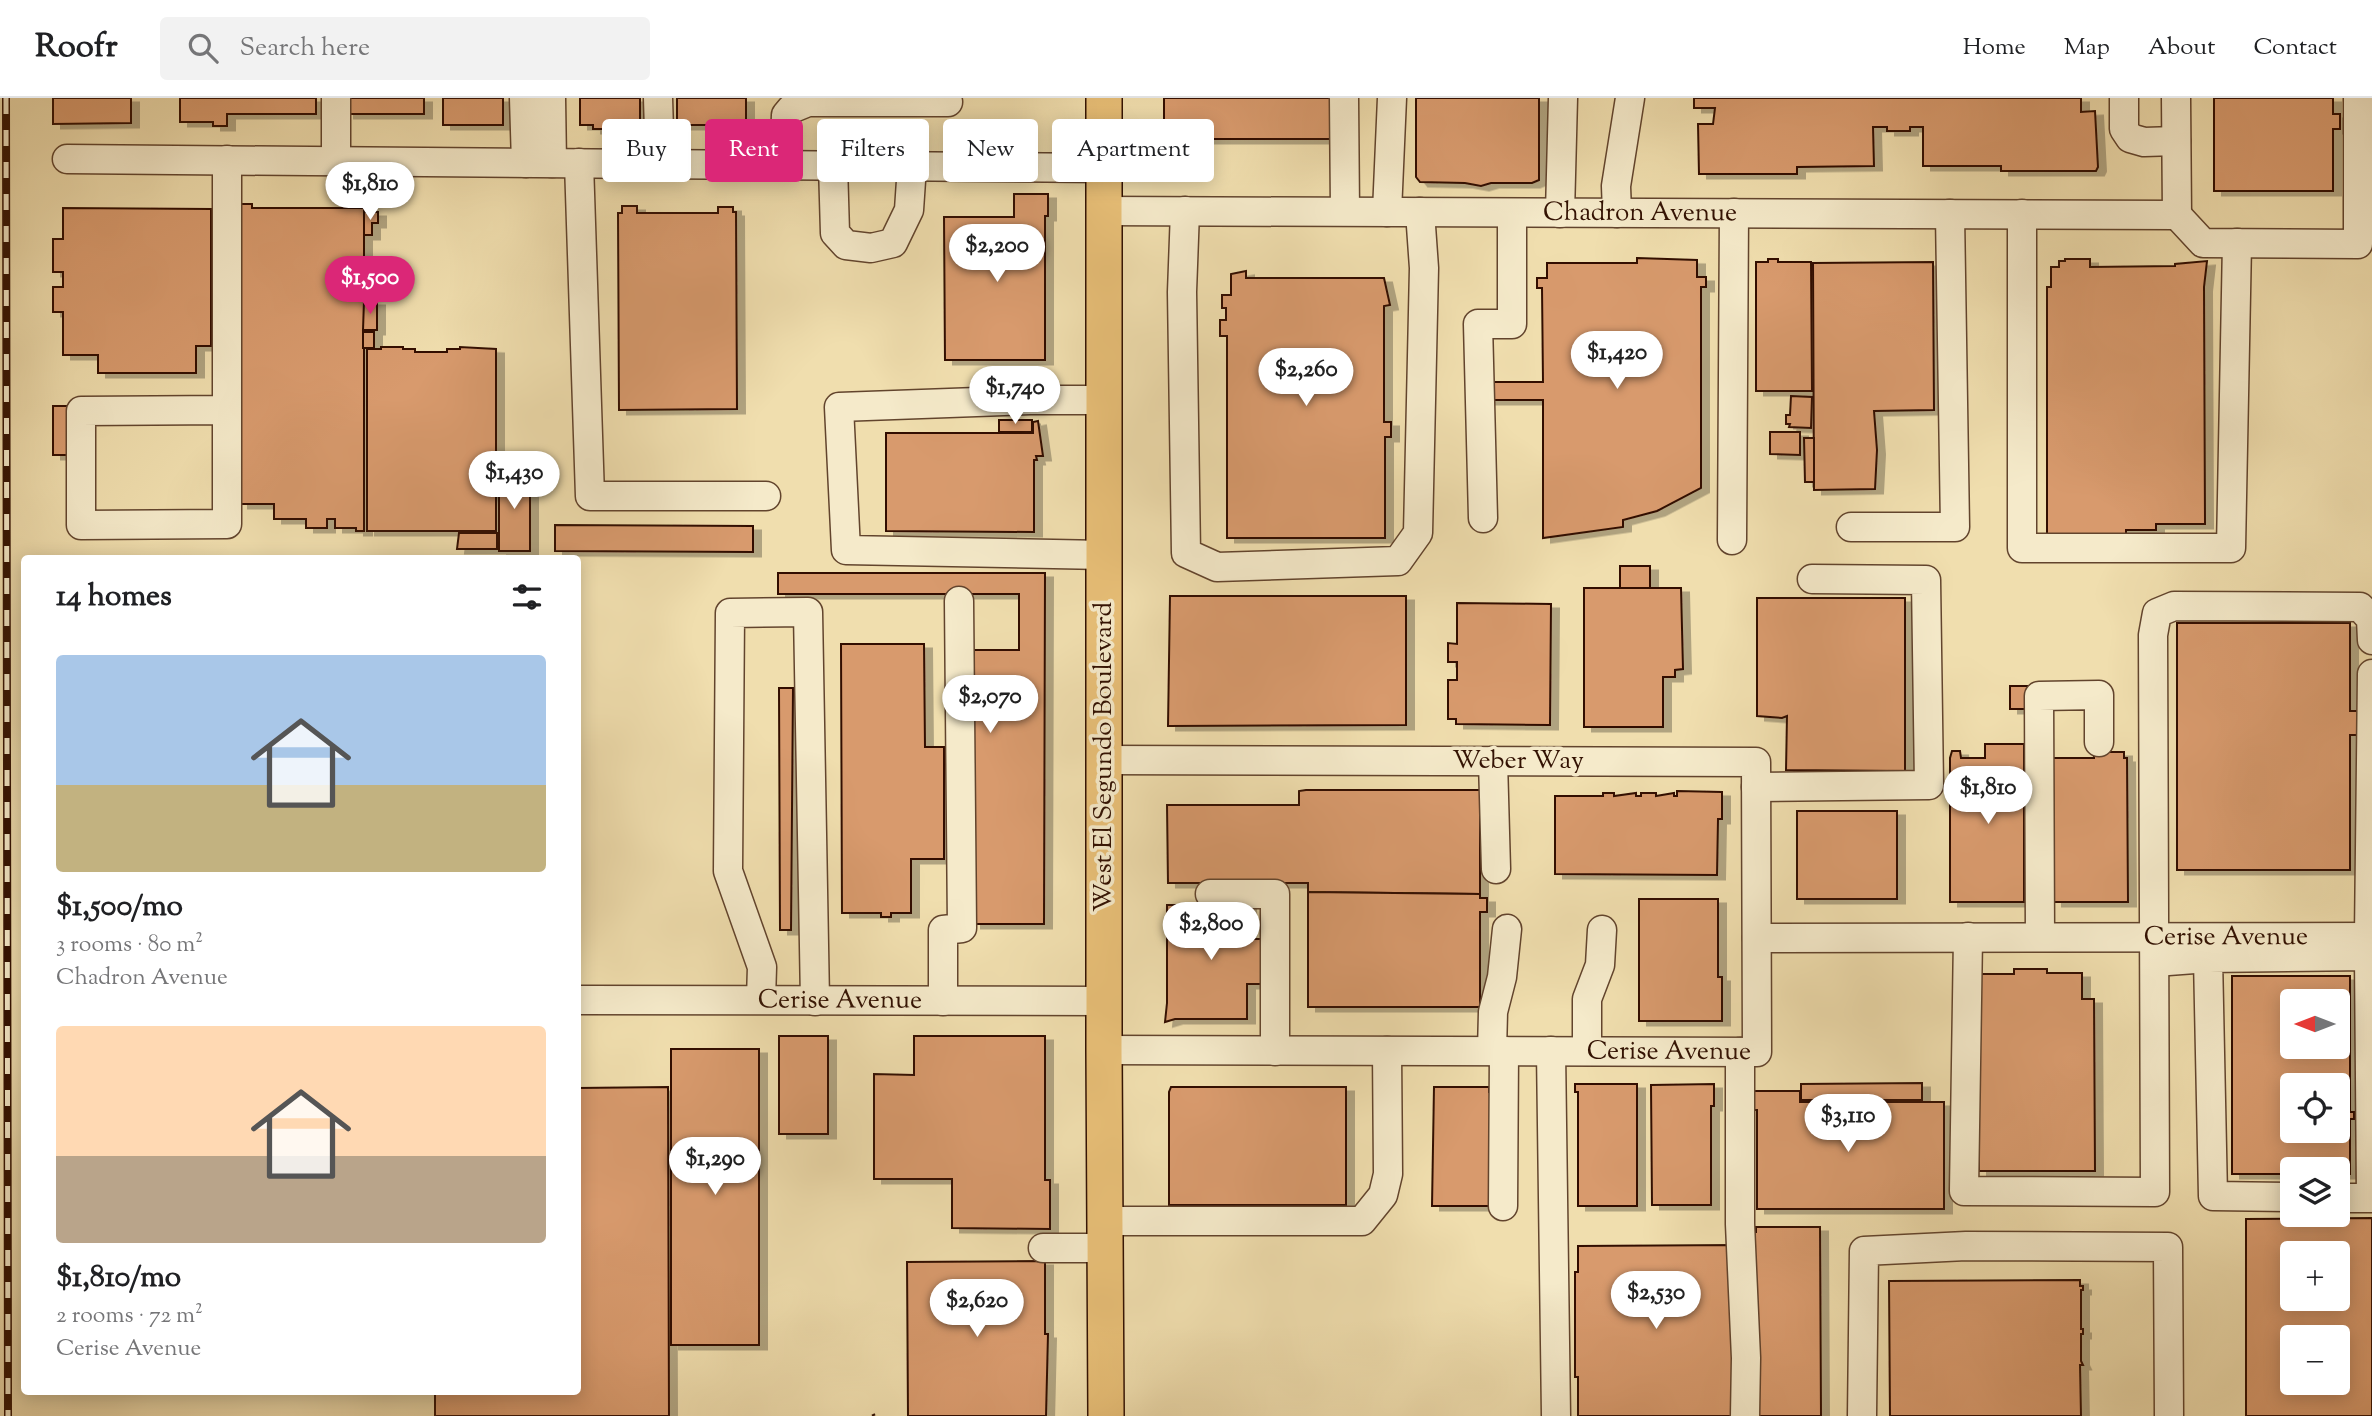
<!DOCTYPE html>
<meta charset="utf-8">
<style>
:root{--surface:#fff;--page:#f2f2f2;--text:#202124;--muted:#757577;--line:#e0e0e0;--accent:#db2777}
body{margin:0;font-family:"Sorts Mill Goudy",serif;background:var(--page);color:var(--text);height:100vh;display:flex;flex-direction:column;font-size:26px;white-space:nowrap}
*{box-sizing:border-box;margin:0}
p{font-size:23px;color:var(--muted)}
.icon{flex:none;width:38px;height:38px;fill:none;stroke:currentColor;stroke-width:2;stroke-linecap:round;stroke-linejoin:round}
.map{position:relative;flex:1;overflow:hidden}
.panel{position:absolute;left:21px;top:457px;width:560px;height:840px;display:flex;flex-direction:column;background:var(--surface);border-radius:7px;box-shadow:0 4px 18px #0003}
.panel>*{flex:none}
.hud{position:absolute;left:602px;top:21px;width:665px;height:63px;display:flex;gap:14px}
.needle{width:46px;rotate:270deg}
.controls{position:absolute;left:2280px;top:891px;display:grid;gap:14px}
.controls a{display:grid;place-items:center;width:70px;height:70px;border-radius:7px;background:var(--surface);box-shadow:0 4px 18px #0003;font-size:35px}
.price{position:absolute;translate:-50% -60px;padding:0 16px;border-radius:24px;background:#fff;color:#222;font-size:23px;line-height:46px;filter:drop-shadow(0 2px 4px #0008)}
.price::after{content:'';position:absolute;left:50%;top:42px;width:21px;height:16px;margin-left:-10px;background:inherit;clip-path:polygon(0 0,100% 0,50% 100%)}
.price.active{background:var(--accent);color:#fff}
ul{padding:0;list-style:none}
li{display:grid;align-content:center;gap:14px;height:371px;padding:0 35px}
li span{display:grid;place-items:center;height:217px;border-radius:7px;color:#555}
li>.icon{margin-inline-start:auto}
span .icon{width:126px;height:126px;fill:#fffc;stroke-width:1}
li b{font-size:30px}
h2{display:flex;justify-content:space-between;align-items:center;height:84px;padding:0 35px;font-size:30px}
.pill{padding:0 24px;border-radius:7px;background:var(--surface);box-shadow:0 4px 18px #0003;font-size:24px;line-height:63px}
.pill.active{background:var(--accent);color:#fff}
header{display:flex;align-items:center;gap:42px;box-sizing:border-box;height:98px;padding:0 35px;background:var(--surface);border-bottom:2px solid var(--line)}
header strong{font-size:33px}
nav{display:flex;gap:38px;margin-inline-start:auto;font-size:24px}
.search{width:490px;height:63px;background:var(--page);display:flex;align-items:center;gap:18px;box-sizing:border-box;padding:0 24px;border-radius:7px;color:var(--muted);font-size:26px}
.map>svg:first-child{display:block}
</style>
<header>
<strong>Roofr</strong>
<div class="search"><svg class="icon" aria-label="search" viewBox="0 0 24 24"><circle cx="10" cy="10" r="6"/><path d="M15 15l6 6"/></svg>Search here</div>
<nav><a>Home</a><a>Map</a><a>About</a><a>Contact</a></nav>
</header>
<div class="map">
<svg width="2372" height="1318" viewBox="0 0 2372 1318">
<defs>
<filter id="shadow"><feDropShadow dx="8" dy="4.5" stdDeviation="0" flood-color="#0004"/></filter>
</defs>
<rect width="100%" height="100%" fill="#f0deae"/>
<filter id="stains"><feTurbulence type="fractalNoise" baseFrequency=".00286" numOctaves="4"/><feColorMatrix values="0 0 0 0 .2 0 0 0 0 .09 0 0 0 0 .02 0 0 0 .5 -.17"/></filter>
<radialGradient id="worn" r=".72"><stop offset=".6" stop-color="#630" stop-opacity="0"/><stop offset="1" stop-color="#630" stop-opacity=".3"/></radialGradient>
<g fill="#d89a6d" stroke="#321102" stroke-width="2" fill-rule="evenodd" filter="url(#shadow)">
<path d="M 53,0 L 131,0 L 131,25 L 53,26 Z"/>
<path d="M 180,0 L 316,0 L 316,16 L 227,16 L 227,28 L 213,28 L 213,24 L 180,24 Z"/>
<rect x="346" y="0" width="78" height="16"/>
<rect x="443" y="0" width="60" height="27"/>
<path d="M 580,0 L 640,0 L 640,27 L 626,27 L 626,31 L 593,31 L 593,27 L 580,27 Z"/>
<rect x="677" y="0" width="69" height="27"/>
<rect x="1164" y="0" width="167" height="41"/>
<path d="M 1416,0 L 1539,0 L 1539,82 L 1532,85 L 1491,85 L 1481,88 L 1465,85 L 1420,84 L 1416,79 Z"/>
<path d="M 1694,0 L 2081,0 L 2081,14 L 2095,13 L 2098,69 L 2096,73 L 2001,73 L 2001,68 L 1923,68 L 1923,29 L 1910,29 L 1910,33 L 1887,33 L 1887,29 L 1873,29 L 1874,68 L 1797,69 L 1797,76 L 1699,76 L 1698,26 L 1713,26 L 1715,10 L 1694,10 Z"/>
<path d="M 2214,0 L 2333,0 L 2333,16 L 2340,16 L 2340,31 L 2333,31 L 2333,93 L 2214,93 Z"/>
<path d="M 1014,96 L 1048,96 L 1048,118 L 1045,118 L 1045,262 L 945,262 L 944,119 L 1014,119 Z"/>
<path d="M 239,106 L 252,106 L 252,110 L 364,110 L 364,433 L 356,433 L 356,430 L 335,430 L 335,421 L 327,421 L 327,430 L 306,430 L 306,421 L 274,421 L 274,406 L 240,406 Z"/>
<path d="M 622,108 L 637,108 L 637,115 L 718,115 L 718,109 L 733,109 L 733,114 L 736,114 L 737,311 L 619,312 L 618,115 L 622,115 Z"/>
<path d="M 63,110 L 211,111 L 211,248 L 196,248 L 196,275 L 98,275 L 98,257 L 63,257 L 63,214 L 53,214 L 53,189 L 63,189 L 63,174 L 53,174 L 53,141 L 63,141 Z"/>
<path d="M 364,114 L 378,114 L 378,125 L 372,125 L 372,137 L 364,137 Z"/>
<path d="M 1637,160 L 1697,162 L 1697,179 L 1706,179 L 1706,189 L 1701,189 L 1701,390 L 1657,413 L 1623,422 L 1623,429 L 1543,440 L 1543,302 L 1488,302 L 1488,284 L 1543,284 L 1542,190 L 1537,190 L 1537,180 L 1547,180 L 1547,165 L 1637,165 Z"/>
<path d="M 1768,161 L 1778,161 L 1778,164 L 1811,164 L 1812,293 L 1756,293 L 1756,164 L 1768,164 Z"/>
<path d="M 2065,161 L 2090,161 L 2090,169 L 2175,168 L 2175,166 L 2207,163 L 2204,189 L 2205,426 L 2156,426 L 2156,432 L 2126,432 L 2126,439 L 2047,439 L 2047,189 L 2051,189 L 2051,169 L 2059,169 L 2059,163 L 2065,163 Z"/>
<path d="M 1933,164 L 1934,312 L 1874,313 L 1877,352 L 1875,391 L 1814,392 L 1813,165 Z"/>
<path d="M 1246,173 L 1246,180 L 1384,180 L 1390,207 L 1384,208 L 1384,324 L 1391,324 L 1391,339 L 1385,339 L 1385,440 L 1227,440 L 1227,238 L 1220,238 L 1220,222 L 1226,222 L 1226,210 L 1222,210 L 1222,197 L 1231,197 L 1231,176 Z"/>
<path d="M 364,203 L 377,203 L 377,232 L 363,232 Z"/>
<rect x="363" y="234" width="11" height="16"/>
<path d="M 381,249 L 403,249 L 403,251 L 415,251 L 415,254 L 447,254 L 447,251 L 460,251 L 460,249 L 496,251 L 496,433 L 367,433 L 367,251 L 381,251 Z"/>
<path d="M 1791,298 L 1812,299 L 1811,330 L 1789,329 L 1790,326 L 1786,326 L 1786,317 L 1790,317 Z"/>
<rect x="53" y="308" width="20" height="49"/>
<rect x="999" y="322" width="33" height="12"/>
<path d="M 1038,323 L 1043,358 L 1036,358 L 1037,362 L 1034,362 L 1034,434 L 886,433 L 886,335 L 1033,335 L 1033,324 Z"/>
<path d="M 1770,334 L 1800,334 L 1800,357 L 1770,356 Z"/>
<path d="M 1804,340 L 1814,340 L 1814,384 L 1805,384 Z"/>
<rect x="499" y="374" width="31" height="79"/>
<path d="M 555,427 L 753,428 L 753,454 L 555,453 Z"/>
<path d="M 459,435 L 497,435 L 497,451 L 457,451 Z"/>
<rect x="1620" y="468" width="30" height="22"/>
<path d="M 778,475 L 1045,475 L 1044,826 L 973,826 L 974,552 L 1019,552 L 1019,496 L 778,496 Z"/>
<path d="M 1584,490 L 1681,490 L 1683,571 L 1675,572 L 1675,579 L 1663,579 L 1663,629 L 1584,629 Z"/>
<path d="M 1170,498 L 1406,498 L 1406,627 L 1168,628 Z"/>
<path d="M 1757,500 L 1905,500 L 1905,673 L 1786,672 L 1787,618 L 1782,620 L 1757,618 Z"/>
<path d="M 1457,505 L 1551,506 L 1550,627 L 1456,626 L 1456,621 L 1448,621 L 1448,582 L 1457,582 L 1457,564 L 1448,564 L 1448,545 L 1457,546 Z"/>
<path d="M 2177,525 L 2350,525 L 2350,613 L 2361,613 L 2361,637 L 2350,637 L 2350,772 L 2177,772 Z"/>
<path d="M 841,546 L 924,546 L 925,649 L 944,649 L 944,761 L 911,761 L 911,815 L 891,815 L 891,819 L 881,819 L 881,815 L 842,815 Z"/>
<rect x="2010" y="588" width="19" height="23"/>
<path d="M 779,590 L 793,590 L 791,832 L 780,832 Z"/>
<path d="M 1985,646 L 2024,646 L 2024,804 L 1950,804 L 1950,660 L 1952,653 L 1960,653 L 1961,660 L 1985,660 Z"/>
<path d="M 2094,654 L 2124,654 L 2124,660 L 2127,660 L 2128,804 L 2054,804 L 2053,660 L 2094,660 Z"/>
<path d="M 1306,692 L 1480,692 L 1480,796 L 1308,794 L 1308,785 L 1168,785 L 1167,707 L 1299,707 L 1299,693 Z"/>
<path d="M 1677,693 L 1722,694 L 1722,721 L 1718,721 L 1717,777 L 1555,776 L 1555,698 L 1603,698 L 1603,695 L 1614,695 L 1614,698 L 1636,695 L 1636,698 L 1641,698 L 1641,695 L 1656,695 L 1656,698 L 1674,695 L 1674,698 L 1677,698 Z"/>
<rect x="1797" y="713" width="100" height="88"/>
<path d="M 1308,794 L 1480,796 L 1480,800 L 1487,800 L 1487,814 L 1480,814 L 1480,909 L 1308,909 Z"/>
<path d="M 1639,801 L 1718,801 L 1718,879 L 1722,879 L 1722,923 L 1639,923 Z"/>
<path d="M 1167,807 L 1248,807 L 1247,841 L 1266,841 L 1266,886 L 1247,886 L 1247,921 L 1175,921 L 1165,924 L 1167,905 Z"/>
<path d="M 2014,871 L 2047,871 L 2047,875 L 2082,875 L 2082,901 L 2094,901 L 2095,1073 L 1979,1073 L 1979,876 L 2014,876 Z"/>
<path d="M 2232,878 L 2350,878 L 2350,1014 L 2354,1014 L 2354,1021 L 2350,1021 L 2350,1076 L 2338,1076 L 2338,1071 L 2292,1071 L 2292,1076 L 2232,1076 ZM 2292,903 L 2338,903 L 2338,948 L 2292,948 ZM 2292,987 L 2338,987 L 2338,1032 L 2292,1032 Z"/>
<rect x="779" y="938" width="49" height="98"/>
<path d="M 914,938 L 1045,938 L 1045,1082 L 1050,1082 L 1050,1131 L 952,1130 L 952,1081 L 874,1081 L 874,976 L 914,977 Z"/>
<rect x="671" y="951" width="88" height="296"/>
<path d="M 1922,985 L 1922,1002 L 1801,1002 L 1801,986 Z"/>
<path d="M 1575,986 L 1637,986 L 1637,1108 L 1578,1108 L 1578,994 L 1575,994 Z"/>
<path d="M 1714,986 L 1714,1008 L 1711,1008 L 1711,1107 L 1652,1107 L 1651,987 Z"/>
<path d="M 668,989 L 669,1318 L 435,1318 L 435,1293 L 578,1293 L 578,990 Z"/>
<path d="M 1171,989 L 1346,989 L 1346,1107 L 1169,1107 L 1169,994 Z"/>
<path d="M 1434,989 L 1489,989 L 1489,994 L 1491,994 L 1491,1108 L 1432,1108 Z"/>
<path d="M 1752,993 L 1800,993 L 1800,1004 L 1944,1004 L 1944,1111 L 1757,1111 L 1757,1012 L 1752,1012 Z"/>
<path d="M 2372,1120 L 2372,1318 L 2246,1318 L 2246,1121 ZM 2292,1155 L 2338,1155 L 2338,1200 L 2292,1200 ZM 2292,1239 L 2338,1239 L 2338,1284 L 2292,1284 Z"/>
<path d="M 1756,1129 L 1820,1129 L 1821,1318 L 1755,1318 L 1751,1134 L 1756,1134 Z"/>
<path d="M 1736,1147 L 1736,1318 L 1578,1318 L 1578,1279 L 1575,1279 L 1575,1174 L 1578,1174 L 1578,1148 Z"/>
<path d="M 1045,1163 L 1045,1236 L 1048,1236 L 1046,1318 L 908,1318 L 907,1164 Z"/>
<path d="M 2080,1182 L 2080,1188 L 2083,1188 L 2083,1192 L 2081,1192 L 2081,1231 L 2083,1231 L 2083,1236 L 2081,1236 L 2081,1263 L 2083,1267 L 2080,1267 L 2081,1318 L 1890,1318 L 1889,1183 Z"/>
</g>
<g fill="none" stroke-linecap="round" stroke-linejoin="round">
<defs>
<g id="minor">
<path d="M 336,0 L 336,63"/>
<path d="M 524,0 L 526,65"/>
<path d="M 551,0 L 552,65"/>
<path d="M 658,0 L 660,66"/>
<path d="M 1344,0 L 1345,113"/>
<path d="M 2124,0 L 2124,31 L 2130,40 L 2144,44 L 2176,43"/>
<path d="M 2176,0 L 2177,117"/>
<path d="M 67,61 L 1104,70"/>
<path d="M 579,65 L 590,398 L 766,398"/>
<path d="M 784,67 L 786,17 L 791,11 L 808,4 L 948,4"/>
<path d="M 833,67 L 835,135 L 846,147 L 871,150 L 893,145 L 909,112 L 912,68"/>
<path id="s1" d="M 1104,113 L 2177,117"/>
<path d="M 1185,113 L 1182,194 L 1186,455 L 1217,469 L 1398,463 L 1418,435 L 1424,170 L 1420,114"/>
<path d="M 1387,114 L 1392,0"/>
<path d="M 1560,115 L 1563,0"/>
<path d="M 1617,115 L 1616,88 L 1630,0"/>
<path d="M 2022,116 L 2022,450 L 2231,450 L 2237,145"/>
<path d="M 2177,117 L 2203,145 L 2358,146 L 2358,0"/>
<path d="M 1104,302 L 1030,302 L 839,309 L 846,452 L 1104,457"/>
<path d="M 227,312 L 81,313 L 81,427 L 227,426 L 227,62"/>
<path d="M 1483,420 L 1478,226 L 1512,226 L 1512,115"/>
<path d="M 1851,429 L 1955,429 L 1950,116"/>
<path d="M 1732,442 L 1734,115"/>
<path d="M 1493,663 L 1496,771"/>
<path d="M 1756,689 L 1929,687 L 1926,482 L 1812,481"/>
<path d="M 1210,796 L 1275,796 L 1275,953"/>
<path d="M 1968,839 L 1964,1093 L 2155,1094 L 2153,537 L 2157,515 L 2174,508 L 2360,509 L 2371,521 L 2372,542"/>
<path d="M 2040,839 L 2039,598 L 2099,597 L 2099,644"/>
<path d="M 2369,839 L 2372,576"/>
<path id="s2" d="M 1757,840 L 2372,839"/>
<path d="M 2155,864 L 2208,860 L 2207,842"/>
<path d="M 761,901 L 762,869 L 728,773 L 730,515 L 808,514 L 815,903"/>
<path id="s3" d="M 578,902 L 1104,903"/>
<path d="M 943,903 L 943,832 L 962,830 L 959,503"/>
<path id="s4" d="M 1104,952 L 1757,954 L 1756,664 L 1104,662"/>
<path d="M 1492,953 L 1493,914 L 1502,879 L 1507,831"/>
<path d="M 1551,953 L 1556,1318"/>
<path d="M 1587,953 L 1587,901 L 1600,867 L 1602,832"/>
<path d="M 1740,954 L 1740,1126 L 1746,1260 L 1745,1318"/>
<path d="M 2292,1099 L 2213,1098 L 2208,860 L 2369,858 L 2371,1100 L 2338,1100"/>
<path d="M 1503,1108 L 1504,953"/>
<path d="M 1105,1123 L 1362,1123 L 1383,1097 L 1388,1076 L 1387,953"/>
<path d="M 1043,1150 L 1105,1150"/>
<path d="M 1862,1318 L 1864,1153 L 1966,1148 L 2168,1149 L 2169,1318"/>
</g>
<path id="major" d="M 1104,0 L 1104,952 L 1106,1318"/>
</defs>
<use href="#minor" stroke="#62442d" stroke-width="31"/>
<use href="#major" stroke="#321102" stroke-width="38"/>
<path stroke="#321102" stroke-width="3.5" stroke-dasharray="5 3.5" stroke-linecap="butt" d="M 873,1316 L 874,1318"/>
<use href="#minor" stroke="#f5eaca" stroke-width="28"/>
<use href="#major" stroke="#e8bf77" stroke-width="35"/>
<defs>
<path id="rail" d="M 6,0 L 8,1318"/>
</defs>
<use href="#rail" stroke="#321102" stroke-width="8"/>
<use href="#rail" stroke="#f5eaca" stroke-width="5" stroke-dasharray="16" stroke-linecap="butt"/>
</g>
<g text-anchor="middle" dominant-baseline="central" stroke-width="7" stroke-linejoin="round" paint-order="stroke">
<g font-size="26" fill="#321102" stroke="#f5eaca">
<text stroke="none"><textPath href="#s1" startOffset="536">Chadron Avenue</textPath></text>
<text transform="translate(1104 659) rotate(-90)">West El Segundo Boulevard</text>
<text x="1518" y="663">Weber Way</text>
<text stroke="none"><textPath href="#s2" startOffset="469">Cerise Avenue</textPath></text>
<text stroke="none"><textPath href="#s3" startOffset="262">Cerise Avenue</textPath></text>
<text stroke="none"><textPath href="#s4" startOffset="565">Cerise Avenue</textPath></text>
</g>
</g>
<rect width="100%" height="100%" filter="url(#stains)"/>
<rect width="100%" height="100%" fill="url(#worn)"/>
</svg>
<div class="controls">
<a><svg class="needle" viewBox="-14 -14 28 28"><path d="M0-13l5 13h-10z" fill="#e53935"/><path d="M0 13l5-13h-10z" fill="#757577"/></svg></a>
<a><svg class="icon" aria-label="locate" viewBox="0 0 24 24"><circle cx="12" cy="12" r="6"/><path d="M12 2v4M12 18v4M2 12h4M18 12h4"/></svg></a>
<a><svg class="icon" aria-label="layers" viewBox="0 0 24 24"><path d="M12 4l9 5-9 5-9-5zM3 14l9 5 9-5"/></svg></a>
<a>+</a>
<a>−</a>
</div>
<b class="price" style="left:370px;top:124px">$1,810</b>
<b class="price" style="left:997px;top:186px">$2,200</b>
<b class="price active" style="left:370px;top:218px">$1,500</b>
<b class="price" style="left:1617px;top:293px">$1,420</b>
<b class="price" style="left:1306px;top:310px">$2,260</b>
<b class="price" style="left:1015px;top:328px">$1,740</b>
<b class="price" style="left:514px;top:413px">$1,430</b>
<b class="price" style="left:990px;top:637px">$2,070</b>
<b class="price" style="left:1988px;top:728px">$1,810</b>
<b class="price" style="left:1211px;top:864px">$2,800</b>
<b class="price" style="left:1848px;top:1056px">$3,110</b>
<b class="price" style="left:715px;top:1099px">$1,290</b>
<b class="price" style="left:1656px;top:1233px">$2,530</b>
<b class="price" style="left:977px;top:1241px">$2,620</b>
<div class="hud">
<a class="pill">Buy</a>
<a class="pill active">Rent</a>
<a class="pill">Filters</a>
<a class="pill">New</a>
<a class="pill">Apartment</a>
</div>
<section class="panel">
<h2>14 homes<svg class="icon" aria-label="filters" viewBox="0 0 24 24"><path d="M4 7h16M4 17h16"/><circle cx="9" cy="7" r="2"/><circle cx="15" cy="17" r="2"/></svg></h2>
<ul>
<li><span style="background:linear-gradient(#a9c7e8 60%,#c2b280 0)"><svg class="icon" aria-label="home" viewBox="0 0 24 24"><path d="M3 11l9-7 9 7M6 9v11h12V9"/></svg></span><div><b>$1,500/mo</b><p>3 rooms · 80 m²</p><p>Chadron Avenue</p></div></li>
<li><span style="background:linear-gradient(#ffd9b3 60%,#b9a48a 0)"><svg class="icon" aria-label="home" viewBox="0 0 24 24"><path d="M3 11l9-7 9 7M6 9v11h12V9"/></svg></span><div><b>$1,810/mo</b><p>2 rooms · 72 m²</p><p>Cerise Avenue</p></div></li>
</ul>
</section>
</div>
